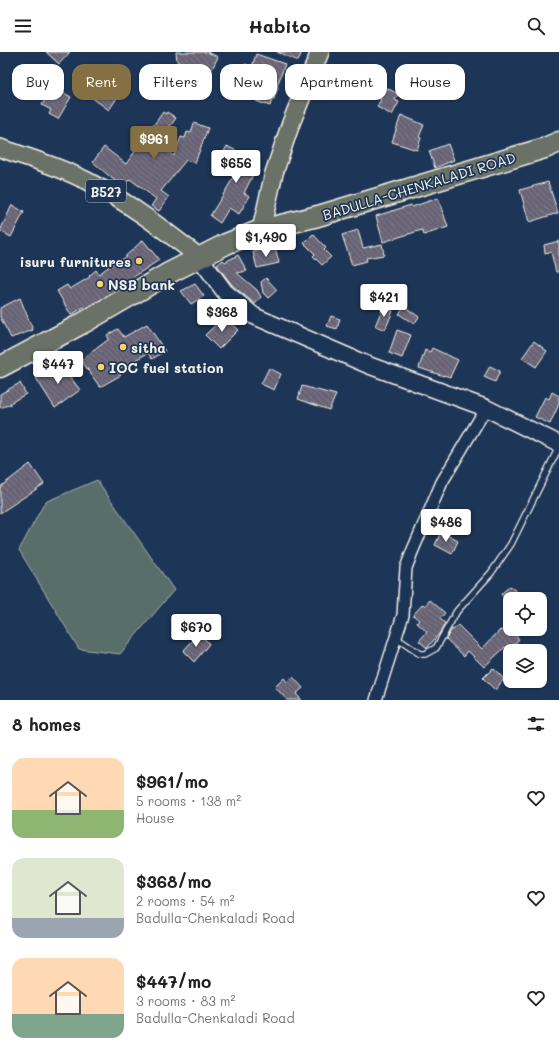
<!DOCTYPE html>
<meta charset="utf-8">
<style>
:root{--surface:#fff;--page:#f6f6f6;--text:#202124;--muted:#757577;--accent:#847042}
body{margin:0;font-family:Mali,sans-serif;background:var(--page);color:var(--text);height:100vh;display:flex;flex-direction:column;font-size:15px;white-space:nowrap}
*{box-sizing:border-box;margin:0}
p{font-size:13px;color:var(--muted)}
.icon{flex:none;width:22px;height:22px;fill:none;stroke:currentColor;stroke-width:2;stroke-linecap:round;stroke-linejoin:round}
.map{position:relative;height:648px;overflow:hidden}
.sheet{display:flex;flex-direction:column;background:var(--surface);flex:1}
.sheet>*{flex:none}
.hud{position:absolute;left:12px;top:12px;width:535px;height:36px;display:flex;gap:8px}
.controls{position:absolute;left:503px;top:540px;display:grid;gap:8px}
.controls a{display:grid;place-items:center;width:44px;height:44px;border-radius:8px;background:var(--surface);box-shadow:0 1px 3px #0004;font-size:20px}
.price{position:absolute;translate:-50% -34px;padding:0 9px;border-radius:4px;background:#fff;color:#222;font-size:13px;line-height:26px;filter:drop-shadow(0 1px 2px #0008)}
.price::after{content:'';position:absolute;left:50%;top:24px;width:12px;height:9px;margin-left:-6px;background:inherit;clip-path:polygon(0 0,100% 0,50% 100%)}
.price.active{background:var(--accent);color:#fff}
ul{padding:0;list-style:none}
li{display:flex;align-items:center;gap:12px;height:100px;padding:0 12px}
li span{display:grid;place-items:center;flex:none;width:112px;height:80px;border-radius:12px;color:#555}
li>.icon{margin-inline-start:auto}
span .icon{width:48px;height:48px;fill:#fffc;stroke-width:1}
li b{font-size:17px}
h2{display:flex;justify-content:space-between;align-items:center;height:48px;padding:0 12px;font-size:17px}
.chip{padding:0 14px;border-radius:12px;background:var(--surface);box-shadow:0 1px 3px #0004;font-size:14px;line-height:36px}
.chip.active{background:var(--accent);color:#fff}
header{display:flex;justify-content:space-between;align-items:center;height:52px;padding:0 12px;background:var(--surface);font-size:18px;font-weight:700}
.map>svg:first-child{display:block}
</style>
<header><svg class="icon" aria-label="menu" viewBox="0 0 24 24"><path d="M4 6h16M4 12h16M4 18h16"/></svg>Habito<svg class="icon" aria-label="search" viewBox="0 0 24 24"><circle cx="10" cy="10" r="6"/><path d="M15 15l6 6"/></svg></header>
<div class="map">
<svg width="559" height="648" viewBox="0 0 559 648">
<defs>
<pattern id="building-back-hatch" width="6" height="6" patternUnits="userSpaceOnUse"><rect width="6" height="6" fill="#686374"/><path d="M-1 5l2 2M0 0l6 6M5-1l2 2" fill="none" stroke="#7e7a88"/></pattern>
</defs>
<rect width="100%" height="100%" fill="#1d3557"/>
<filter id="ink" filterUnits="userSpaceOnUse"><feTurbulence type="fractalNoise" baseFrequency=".025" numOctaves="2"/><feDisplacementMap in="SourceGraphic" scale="8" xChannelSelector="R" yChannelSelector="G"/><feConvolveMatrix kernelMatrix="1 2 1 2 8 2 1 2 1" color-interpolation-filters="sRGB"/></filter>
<g filter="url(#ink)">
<path fill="#596e6a" stroke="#a6b0a9" d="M 97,428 L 174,538 L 120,602 L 79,597 L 19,498 L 45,450 Z"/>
<g fill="url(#building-back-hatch)" stroke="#f4f1e8">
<path d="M 46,0 L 70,0 L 59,12 Z"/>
<path d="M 176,0 L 207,0 L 218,5 L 209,23 L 188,13 L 180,11 L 177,9 Z"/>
<path d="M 277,0 L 302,0 L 298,9 Z"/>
<path d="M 256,2 L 285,12 L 277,34 L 278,35 L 274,47 L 272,47 L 270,54 L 256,49 L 258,42 L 236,32 L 245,12 L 252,15 Z"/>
<path d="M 364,13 L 373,16 L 367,33 L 359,31 Z"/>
<path d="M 103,27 L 121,40 L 109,58 L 91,45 Z"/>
<path d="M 385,35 L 398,42 L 395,48 L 399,50 L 392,63 L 377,55 L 381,47 L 379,46 Z"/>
<path d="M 51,37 L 60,42 L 62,40 L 71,45 L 58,67 L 49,62 L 51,58 L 42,53 Z"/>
<path d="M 163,60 L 166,62 L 167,60 L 176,66 L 158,92 L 174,104 L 181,85 L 185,86 L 187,80 L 191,81 L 194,71 L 208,76 L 195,111 L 186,108 L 161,139 L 169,145 L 159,159 L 151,154 L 156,147 L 130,127 L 122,135 L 93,110 L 104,95 L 126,112 Z"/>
<path d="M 401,63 L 424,73 L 419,85 L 421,86 L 417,98 L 392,90 Z"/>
<path d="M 448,92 L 454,108 L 435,116 L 429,99 Z"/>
<path d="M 227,94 L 259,111 L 244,141 L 250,144 L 239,162 L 229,156 L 220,171 L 210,164 L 235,123 L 228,120 L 232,110 L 221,105 Z"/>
<path d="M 548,130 L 558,161 L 529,170 L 520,138 Z"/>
<path d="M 438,146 L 448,175 L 424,183 L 422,178 L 383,190 L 376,164 L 411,153 L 412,155 Z"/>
<path d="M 12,153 L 24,160 L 11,185 L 0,179 Z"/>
<path d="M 358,178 L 363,196 L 382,192 L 384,203 L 366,206 L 367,209 L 352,213 L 342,183 Z"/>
<path d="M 313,182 L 326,196 L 324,198 L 331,205 L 322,213 L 313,204 L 315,202 L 304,191 Z"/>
<path d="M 143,188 L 159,208 L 129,228 L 130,230 L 85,257 L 84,255 L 71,263 L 57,239 L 67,233 L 70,237 L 90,225 L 89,224 L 96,218 L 99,222 L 116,209 L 118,211 Z"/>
<path d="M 559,189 L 559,220 L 556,220 L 551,200 L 545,201 L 544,193 Z"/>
<path d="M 275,195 L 279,211 L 257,216 L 253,200 Z"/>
<path d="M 238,203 L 247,219 L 237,221 L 257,238 L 261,245 L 255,252 L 232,233 L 217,213 L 223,208 L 225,210 Z"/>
<path d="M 266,226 L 277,238 L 268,246 L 263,241 L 261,230 Z"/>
<path d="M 195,232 L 204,244 L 191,252 L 181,239 Z"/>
<path d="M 20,246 L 33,278 L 11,286 L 0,265 L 0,256 Z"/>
<path d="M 404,254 L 419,265 L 414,272 L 399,262 Z"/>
<path d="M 383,255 L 393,259 L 385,278 L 375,274 Z"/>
<path d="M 225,264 L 238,278 L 219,297 L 205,283 Z"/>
<path d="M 331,264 L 340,267 L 337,277 L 327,274 Z"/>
<path d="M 147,272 L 165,299 L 152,307 L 148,301 L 117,318 L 121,323 L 100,335 L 81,308 L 109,287 L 107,283 L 118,277 L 124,285 Z"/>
<path d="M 397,278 L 411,283 L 402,306 L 389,301 Z"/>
<path d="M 534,289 L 547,299 L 536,315 L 522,306 Z"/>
<path d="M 432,296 L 458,308 L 450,325 L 444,323 L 444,324 L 419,316 L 425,298 L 430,300 Z"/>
<path d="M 59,310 L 80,338 L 55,356 L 36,326 Z"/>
<path d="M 490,314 L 500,319 L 495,330 L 484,325 Z"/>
<path d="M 269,316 L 281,322 L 274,338 L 261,332 Z"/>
<path d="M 20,331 L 26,342 L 10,351 L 11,352 L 0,356 L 0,342 Z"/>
<path d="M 302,334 L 336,343 L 329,358 L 298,347 Z"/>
<path d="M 552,340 L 559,344 L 559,352 L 550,372 L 535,365 L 545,345 L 549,347 Z"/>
<path d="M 30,412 L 44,432 L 0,461 L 0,435 Z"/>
<path d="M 441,480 L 458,489 L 452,502 L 435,493 Z"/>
<path d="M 510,534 L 518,541 L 508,550 L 501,542 Z"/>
<path d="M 430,548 L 445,561 L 440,567 L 445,571 L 439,582 L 427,596 L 419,589 L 427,580 L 417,571 L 419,568 L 413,563 L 423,552 L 425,554 Z"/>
<path d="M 458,573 L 482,597 L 500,578 L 502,579 L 505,575 L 519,587 L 509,599 L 505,595 L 484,615 L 468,599 L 464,604 L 446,587 L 452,577 L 453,578 Z"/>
<path d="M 200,581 L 209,592 L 194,610 L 183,599 Z"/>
<path d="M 493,616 L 504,627 L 495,638 L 483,626 Z"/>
<path d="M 293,625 L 303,636 L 296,642 L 302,648 L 287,648 L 275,635 L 284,626 L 287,630 Z"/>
</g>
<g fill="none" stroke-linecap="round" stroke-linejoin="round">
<defs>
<path id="lane" d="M 396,586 L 420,602 L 425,602 L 436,596 L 457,559 L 491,521 L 511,492 L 559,395"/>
<path id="street" d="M 376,648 L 403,563 L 406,516 L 412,500 L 442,430 L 486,356"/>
<path id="secondary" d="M 199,205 L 225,240 L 254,264 L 368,313 L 486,356 L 559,392"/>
<g id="primary">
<path d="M 0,96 C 29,106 58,114 85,128 C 127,149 163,177 199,205"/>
<path d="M 261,178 L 274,121 L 291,71 L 320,0"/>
</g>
<path id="highway" d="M 0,315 L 83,271 L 169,221 L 226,192 L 261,178 L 318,164 L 545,96 L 559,90"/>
</defs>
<use href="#lane" stroke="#f4f1e8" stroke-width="8"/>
<use href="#street" stroke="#f4f1e8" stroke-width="14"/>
<use href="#secondary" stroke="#f4f1e8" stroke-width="19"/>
<use href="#primary" stroke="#f4f1e8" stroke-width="20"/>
<use href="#highway" stroke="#f4f1e8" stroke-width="23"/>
<use href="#lane" stroke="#1d3557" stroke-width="5.5"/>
<use href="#street" stroke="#1d3557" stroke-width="11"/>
<use href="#secondary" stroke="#1d3557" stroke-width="16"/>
<use href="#primary" stroke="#6a7166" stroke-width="17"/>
<use href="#highway" stroke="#6a7166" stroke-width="20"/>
</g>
</g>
<g fill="#ffd166" stroke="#1d3557" stroke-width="1.5">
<circle cx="139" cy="209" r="4"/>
<circle cx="100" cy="232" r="4"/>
<circle cx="123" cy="295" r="4"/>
<circle cx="101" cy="315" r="4"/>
</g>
<g text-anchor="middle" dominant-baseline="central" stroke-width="3.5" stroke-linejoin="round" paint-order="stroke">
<rect fill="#1d3557" stroke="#b4b9bc" stroke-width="1" x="86" y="128" width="40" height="22" rx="3"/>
<g font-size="13" font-weight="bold" fill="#f4f1e8">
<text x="106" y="139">B527</text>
</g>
<g font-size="14" fill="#f4f1e8" stroke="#1d3557">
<text transform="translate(419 134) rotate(-17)">BADULLA-CHENKALADI ROAD</text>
</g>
<g font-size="14" font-weight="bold" fill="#f4f1e8" stroke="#1d3557" text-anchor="start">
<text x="131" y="209" text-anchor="end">isuru furnitures</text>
<text x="108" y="232">NSB bank</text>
<text x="131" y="295">sitha</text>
<text x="109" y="315">IOC fuel station</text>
</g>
</g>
</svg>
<div class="controls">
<a><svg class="icon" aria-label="locate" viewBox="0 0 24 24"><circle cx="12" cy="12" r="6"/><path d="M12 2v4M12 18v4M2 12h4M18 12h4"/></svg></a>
<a><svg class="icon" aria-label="layers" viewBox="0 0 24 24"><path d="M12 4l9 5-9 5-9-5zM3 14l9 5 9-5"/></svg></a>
</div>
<b class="price active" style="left:154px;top:108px">$961</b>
<b class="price" style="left:236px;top:132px">$656</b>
<b class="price" style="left:266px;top:206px">$1,490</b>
<b class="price" style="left:384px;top:266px">$421</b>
<b class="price" style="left:222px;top:281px">$368</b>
<b class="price" style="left:58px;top:333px">$447</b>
<b class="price" style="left:446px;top:491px">$486</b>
<b class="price" style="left:196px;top:596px">$670</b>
<div class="hud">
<a class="chip">Buy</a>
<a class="chip active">Rent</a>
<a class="chip">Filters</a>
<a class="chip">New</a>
<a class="chip">Apartment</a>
<a class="chip">House</a>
</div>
</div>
<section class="sheet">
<h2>8 homes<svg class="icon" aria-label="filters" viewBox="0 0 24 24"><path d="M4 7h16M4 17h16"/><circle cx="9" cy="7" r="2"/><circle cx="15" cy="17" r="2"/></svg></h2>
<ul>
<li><span style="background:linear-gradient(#ffd9b3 65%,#8fb573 0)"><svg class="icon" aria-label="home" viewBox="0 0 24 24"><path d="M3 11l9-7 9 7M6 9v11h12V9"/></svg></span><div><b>$961/mo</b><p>5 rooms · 138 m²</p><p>House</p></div><svg class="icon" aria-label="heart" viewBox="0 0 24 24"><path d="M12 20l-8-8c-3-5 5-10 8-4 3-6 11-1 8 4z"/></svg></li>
<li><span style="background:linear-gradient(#dfe7d0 75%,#9aa5b1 0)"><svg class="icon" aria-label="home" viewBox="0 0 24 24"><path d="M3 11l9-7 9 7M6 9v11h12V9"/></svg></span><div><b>$368/mo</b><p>2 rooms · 54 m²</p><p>Badulla-Chenkaladi Road</p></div><svg class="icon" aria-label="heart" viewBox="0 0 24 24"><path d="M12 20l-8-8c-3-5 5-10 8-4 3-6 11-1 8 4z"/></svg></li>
<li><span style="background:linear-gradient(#ffd9b3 70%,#7fa58c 0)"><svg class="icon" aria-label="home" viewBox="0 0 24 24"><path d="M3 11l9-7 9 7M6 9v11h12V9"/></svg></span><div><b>$447/mo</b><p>3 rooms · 83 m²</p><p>Badulla-Chenkaladi Road</p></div><svg class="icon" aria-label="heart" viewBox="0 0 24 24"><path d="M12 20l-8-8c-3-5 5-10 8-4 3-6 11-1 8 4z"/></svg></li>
</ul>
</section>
